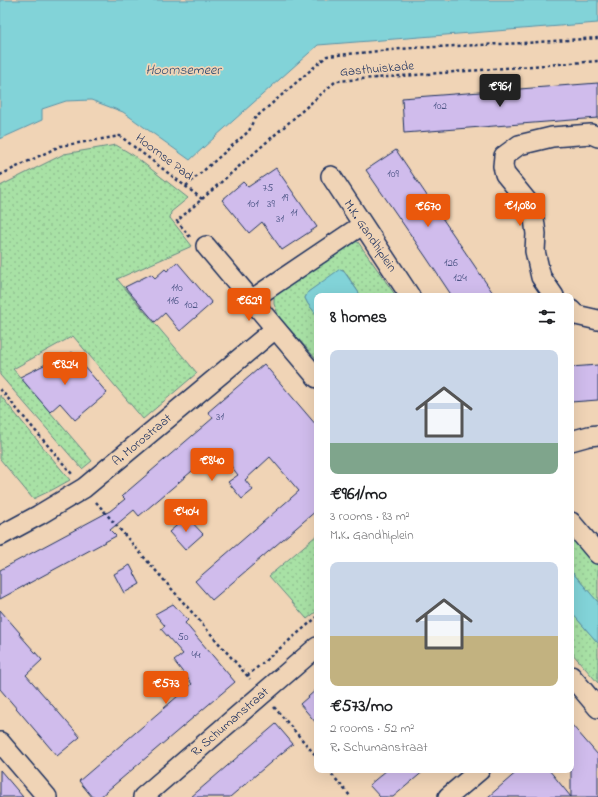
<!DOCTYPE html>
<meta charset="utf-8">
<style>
:root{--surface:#fff;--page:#f6f6f6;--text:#202124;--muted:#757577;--accent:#ea580c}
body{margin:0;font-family:"Indie Flower",sans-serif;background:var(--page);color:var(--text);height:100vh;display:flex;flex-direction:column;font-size:15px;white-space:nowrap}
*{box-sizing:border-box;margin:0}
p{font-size:13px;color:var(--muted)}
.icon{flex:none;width:22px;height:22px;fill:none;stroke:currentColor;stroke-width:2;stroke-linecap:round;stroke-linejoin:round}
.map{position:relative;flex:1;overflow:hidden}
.drawer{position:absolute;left:314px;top:293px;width:260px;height:480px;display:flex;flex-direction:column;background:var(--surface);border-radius:8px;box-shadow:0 4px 16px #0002}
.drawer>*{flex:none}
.price{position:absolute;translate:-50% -34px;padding:0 9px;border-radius:4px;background:var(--accent);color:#fff;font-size:13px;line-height:26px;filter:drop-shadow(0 1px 2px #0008)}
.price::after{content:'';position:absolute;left:50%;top:24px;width:12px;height:9px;margin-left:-6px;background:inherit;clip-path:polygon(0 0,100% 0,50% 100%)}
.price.current{background:#222;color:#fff}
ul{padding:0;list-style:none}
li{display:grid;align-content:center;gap:8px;height:212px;padding:0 16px}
li span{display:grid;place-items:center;height:124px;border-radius:8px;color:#555}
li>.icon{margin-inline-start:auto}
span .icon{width:72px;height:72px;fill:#fffc;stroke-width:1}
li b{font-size:17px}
h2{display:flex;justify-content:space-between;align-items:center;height:48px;padding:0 16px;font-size:17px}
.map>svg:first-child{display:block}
</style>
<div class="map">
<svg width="598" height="797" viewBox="0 0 598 797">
<defs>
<pattern id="green-dots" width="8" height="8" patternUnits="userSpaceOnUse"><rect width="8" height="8" fill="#a8e1a5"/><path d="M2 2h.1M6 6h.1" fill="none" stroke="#90c190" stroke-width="1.8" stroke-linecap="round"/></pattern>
</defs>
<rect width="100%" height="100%" fill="#f0d4b6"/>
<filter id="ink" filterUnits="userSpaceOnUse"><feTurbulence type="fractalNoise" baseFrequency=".025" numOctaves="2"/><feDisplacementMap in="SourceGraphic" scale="8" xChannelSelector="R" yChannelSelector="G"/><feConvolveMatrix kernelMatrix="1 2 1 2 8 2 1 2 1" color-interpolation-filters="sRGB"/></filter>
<g filter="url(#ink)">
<g fill="url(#green-dots)" stroke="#628882">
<path d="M 116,145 L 133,155 L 188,198 L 171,212 L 170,218 L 192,246 L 117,279 L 197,373 L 143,419 L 73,336 L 13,369 L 92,461 L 82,469 L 0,375 L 0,186 L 64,154 Z"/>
<path d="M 354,241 L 358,242 L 396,296 L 361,296 L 343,269 L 308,292 L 305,298 L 308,304 L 317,315 L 317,360 L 279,317 L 274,304 L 274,298 L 279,289 Z"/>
<path d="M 0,395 L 70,480 L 52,490 L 33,499 L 0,459 Z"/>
<path d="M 571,534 L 598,565 L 598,602 L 571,571 Z"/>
<path d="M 317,535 L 317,611 L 307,619 L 269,576 Z"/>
<path d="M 571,612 L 598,643 L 598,683 L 571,652 Z"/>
</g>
<g fill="#82d3d8" stroke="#5991a7">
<path d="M 0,0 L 598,0 L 598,23 L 318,45 L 215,137 L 190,160 L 123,112 L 91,100 L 66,101 L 42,109 L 42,120 L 0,139 Z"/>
<path d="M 340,269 L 343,270 L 361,296 L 317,296 L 317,315 L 308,304 L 305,298 L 308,292 Z"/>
<path d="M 571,571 L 598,602 L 598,643 L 571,612 Z"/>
</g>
<g fill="#d0bcec" stroke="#1b2f5e">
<path d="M 598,83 L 598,118 L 404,133 L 402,98 Z"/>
<path d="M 396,150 L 455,237 L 495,296 L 452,296 L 426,257 L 366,170 Z"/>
<path d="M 276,168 L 317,227 L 282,250 L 262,222 L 249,233 L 222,200 L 243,182 L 248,187 Z"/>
<path d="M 177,262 L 212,303 L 180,331 L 165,313 L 155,322 L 125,287 L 151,274 L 155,278 L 165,269 L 167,271 Z"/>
<path d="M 72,352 L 107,393 L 75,420 L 60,403 L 50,412 L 20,377 L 46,364 L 50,368 L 60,359 L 62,361 Z"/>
<path d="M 264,364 L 317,426 L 317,510 L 212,600 L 195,581 L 299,491 L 270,457 L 245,480 L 253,490 L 242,499 L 228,482 L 238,475 L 218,449 L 139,516 L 134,510 L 110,530 L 116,536 L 0,599 L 0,570 L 110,511 L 125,499 L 122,496 L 213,418 L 208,412 Z"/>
<path d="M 598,365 L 598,400 L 571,402 L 571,367 Z"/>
<path d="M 187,517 L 203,534 L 185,550 L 169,532 Z"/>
<path d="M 130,565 L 140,584 L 124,593 L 114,574 Z"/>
<path d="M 173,604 L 188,620 L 185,623 L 235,682 L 100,797 L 92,797 L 79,781 L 192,684 L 174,661 L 183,654 L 161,629 L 165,626 L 155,614 Z"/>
<path d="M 0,610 L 20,633 L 19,634 L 42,660 L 26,675 L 80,737 L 57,756 L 0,689 Z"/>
<path d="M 317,689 L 317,724 L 300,704 Z"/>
<path d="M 276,724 L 293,744 L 277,757 L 230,797 L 191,797 Z"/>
<path d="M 571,724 L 598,755 L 598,797 L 488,797 L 519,770 L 549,770 L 571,797 Z"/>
<path d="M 0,770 L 23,797 L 0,797 Z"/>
<path d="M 387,770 L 425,770 L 393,797 L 380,797 L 369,785 Z"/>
</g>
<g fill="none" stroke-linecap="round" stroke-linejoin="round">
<defs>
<g id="street">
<path d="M 331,176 L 410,296"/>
<path d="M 206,246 L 317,378"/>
<path d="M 554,296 L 541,277 L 535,251 L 536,234 L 534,218 L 527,201 L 505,174 L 503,166 L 504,156 L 519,145 L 552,137 L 591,134 L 598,137"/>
<path d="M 251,300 L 362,225"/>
<path d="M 571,310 L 576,315 L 598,320"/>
<path d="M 571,441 L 589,436 L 598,435"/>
<path d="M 571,522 L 598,554"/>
<path d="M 0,536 L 39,515 L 84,488 L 275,329"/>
<path d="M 571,676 L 598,708"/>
<path d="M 0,742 L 47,797"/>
<path d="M 143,797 L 317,647"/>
<path d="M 448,797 L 480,770"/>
</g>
</defs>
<use href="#street" stroke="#1b2f5e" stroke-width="22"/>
<g stroke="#1b2f5e" stroke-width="2.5" stroke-dasharray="3 3" stroke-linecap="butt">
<path d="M 0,175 L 60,146 L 120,136 L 202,199"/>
<path d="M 186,186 L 249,131 L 254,119 L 327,56 L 412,48 L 524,43 L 598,38"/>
<path d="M 190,237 L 177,221 L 336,81 L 598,61"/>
<path d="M 0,389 L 72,474"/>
<path d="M 96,502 L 250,679"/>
<path d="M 247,676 L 317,617"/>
<path d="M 274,707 L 317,757"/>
<path d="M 328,770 L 351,797"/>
</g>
<use href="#street" stroke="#f0d4b6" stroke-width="19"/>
</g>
</g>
<g text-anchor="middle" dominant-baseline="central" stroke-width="3.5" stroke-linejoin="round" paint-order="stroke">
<g font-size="11" fill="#485282">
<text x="440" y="106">102</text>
<text x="393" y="174">109</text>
<text x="268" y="188">75</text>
<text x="285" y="198">19</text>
<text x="253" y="204">101</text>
<text x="271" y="204">39</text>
<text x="294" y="213">11</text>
<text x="280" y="219">31</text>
<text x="451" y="263">126</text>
<text x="460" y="278">124</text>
<text x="177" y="288">110</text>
<text x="173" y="301">116</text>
<text x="191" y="305">102</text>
<text x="220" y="417">31</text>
<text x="183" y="637">50</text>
<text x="196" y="655">44</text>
</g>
<g font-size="13" fill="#1b2f5e" stroke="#f0d4b6">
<text transform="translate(377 69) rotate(-5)">Gasthuiskade</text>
<text transform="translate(164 157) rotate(37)">Hoornse Pad</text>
<text transform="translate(370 236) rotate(56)">M.K. Gandhiplein</text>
<text transform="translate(142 440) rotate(-40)">A. Morostraat</text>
<text transform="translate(230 722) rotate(-41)">R. Schumanstraat</text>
</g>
<g font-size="14" font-style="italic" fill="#2a4870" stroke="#f0d4b6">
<text x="183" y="70">Hoornsemeer</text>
</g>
</g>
</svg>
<b class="price current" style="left:500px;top:108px">€961</b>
<b class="price" style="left:520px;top:227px">€1,080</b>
<b class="price" style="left:428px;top:228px">€670</b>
<b class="price" style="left:249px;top:322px">€629</b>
<b class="price" style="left:65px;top:386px">€824</b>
<b class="price" style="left:212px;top:482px">€840</b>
<b class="price" style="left:186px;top:533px">€404</b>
<b class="price" style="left:166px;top:705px">€573</b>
<section class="drawer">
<h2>8 homes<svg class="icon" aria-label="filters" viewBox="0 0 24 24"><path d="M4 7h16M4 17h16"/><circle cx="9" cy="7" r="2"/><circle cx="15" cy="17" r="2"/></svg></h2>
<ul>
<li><span style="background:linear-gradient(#c9d6e8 75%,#7fa58c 0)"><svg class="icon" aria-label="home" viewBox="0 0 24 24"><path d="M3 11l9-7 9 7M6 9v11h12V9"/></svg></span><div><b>€961/mo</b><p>3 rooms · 83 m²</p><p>M.K. Gandhiplein</p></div></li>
<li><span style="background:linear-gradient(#c9d6e8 60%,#c2b280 0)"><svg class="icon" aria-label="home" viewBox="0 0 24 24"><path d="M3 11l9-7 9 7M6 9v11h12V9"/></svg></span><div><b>€573/mo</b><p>2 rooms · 52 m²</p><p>R. Schumanstraat</p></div></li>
</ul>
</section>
</div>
